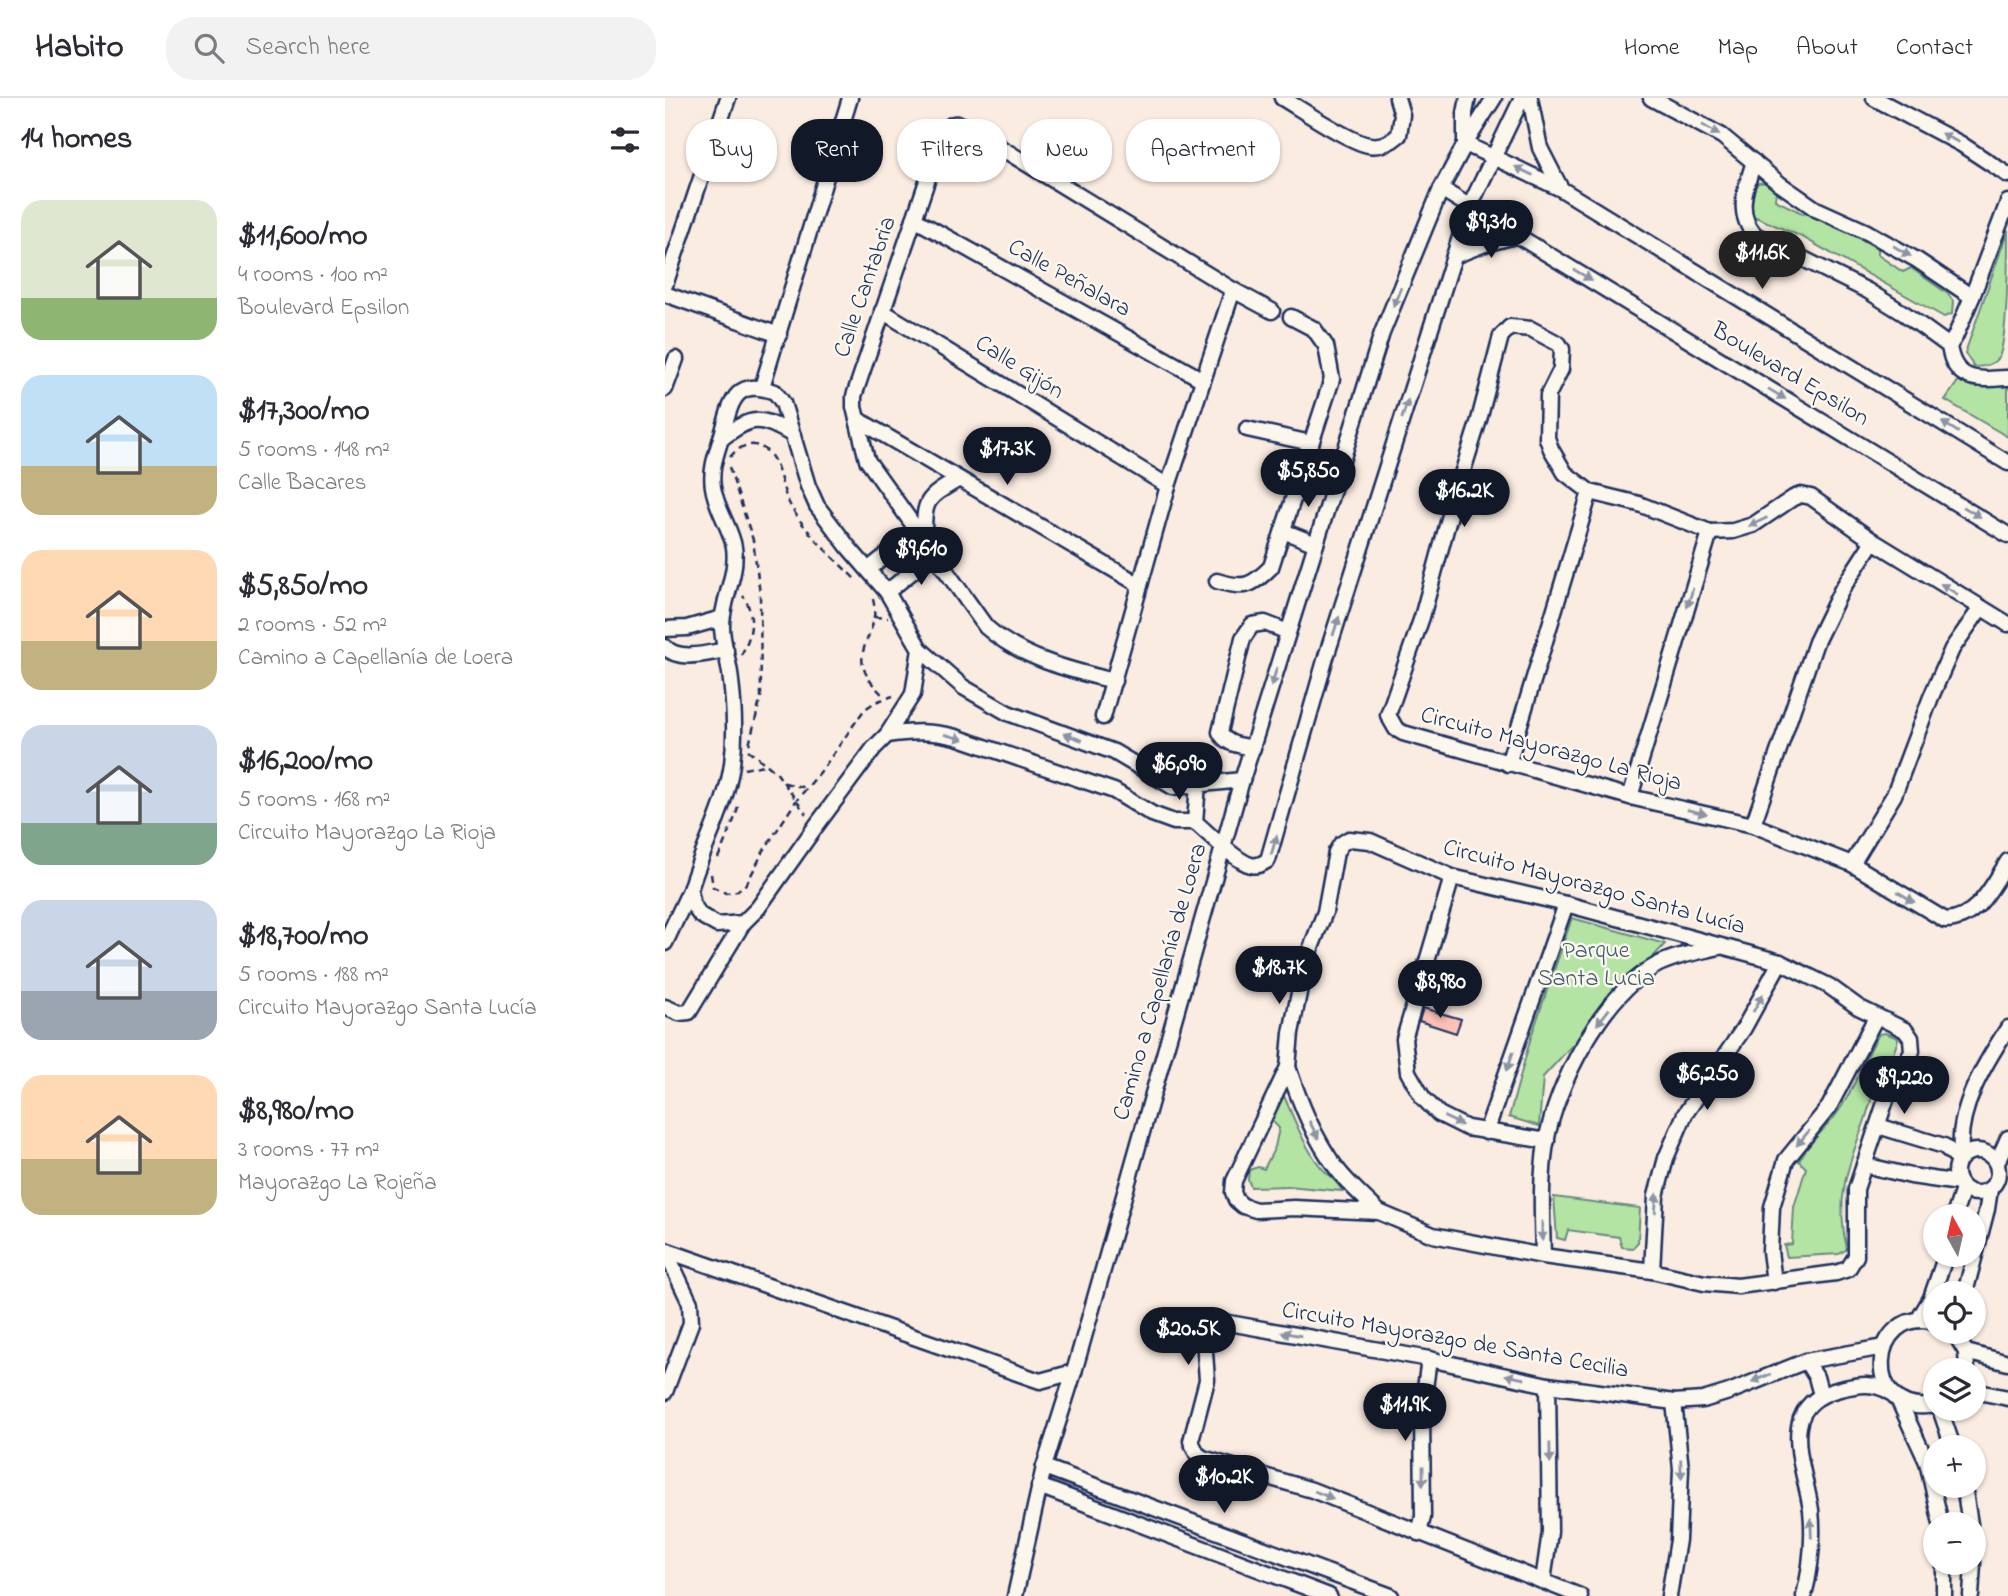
<!DOCTYPE html>
<meta charset="utf-8">
<style>
:root{--surface:#fff;--page:#f2f2f3;--text:#2b2b33;--muted:#7c7c81;--line:#e1e1e2;--accent:#111827}
body{margin:0;font-family:"Indie Flower",sans-serif;background:var(--page);color:var(--text);height:100vh;display:flex;flex-direction:column;font-size:26px;white-space:nowrap}
*{box-sizing:border-box;margin:0}
p{font-size:23px;color:var(--muted)}
.icon{flex:none;width:38px;height:38px;fill:none;stroke:currentColor;stroke-width:2;stroke-linecap:round;stroke-linejoin:round}
.map{position:relative;flex:1;overflow:hidden}
.side{display:flex;flex-direction:column;background:var(--surface);width:665px}
.side>*{flex:none}
.hud{position:absolute;left:21px;top:21px;width:665px;height:63px;display:flex;gap:14px}
.needle{width:46px;rotate:352deg}
.fabs{position:absolute;left:1258px;top:1106px;display:grid;gap:14px}
.fabs a{display:grid;place-items:center;width:63px;height:63px;border-radius:50%;background:var(--surface);box-shadow:0 2px 5px #0004;font-size:35px}
.price{position:absolute;translate:-50% -60px;padding:0 16px;border-radius:24px;background:var(--accent);color:#fff;font-size:23px;line-height:46px;filter:drop-shadow(0 2px 4px #0008)}
.price::after{content:'';position:absolute;left:50%;top:42px;width:21px;height:16px;margin-left:-10px;background:inherit;clip-path:polygon(0 0,100% 0,50% 100%)}
.price.active{background:#222;color:#fff}
ul{padding:0;list-style:none}
li{display:flex;align-items:center;gap:21px;height:175px;padding:0 21px}
li span{display:grid;place-items:center;flex:none;width:196px;height:140px;border-radius:21px;color:#555}
li>.icon{margin-inline-start:auto}
span .icon{width:84px;height:84px;fill:#fffc;stroke-width:1}
li b{font-size:30px}
h2{display:flex;justify-content:space-between;align-items:center;height:84px;padding:0 21px;font-size:30px}
.tag{padding:0 24px;border-radius:28px;background:var(--surface);box-shadow:0 2px 5px #0004;font-size:24px;line-height:63px}
.tag.active{background:var(--accent);color:#fff}
header{display:flex;align-items:center;gap:42px;box-sizing:border-box;height:98px;padding:0 35px;background:var(--surface);border-bottom:2px solid var(--line)}
header strong{font-size:33px}
nav{display:flex;gap:38px;margin-inline-start:auto;font-size:24px}
.search{width:490px;height:63px;background:var(--page);display:flex;align-items:center;gap:18px;box-sizing:border-box;padding:0 24px;border-radius:28px;color:var(--muted);font-size:26px}
main{display:flex;flex:1;min-height:0}
.map>svg:first-child{display:block}
</style>
<header>
<strong>Habito</strong>
<div class="search"><svg class="icon" aria-label="search" viewBox="0 0 24 24"><circle cx="10" cy="10" r="6"/><path d="M15 15l6 6"/></svg>Search here</div>
<nav><a>Home</a><a>Map</a><a>About</a><a>Contact</a></nav>
</header>
<main>
<section class="side">
<h2>14 homes<svg class="icon" aria-label="filters" viewBox="0 0 24 24"><path d="M4 7h16M4 17h16"/><circle cx="9" cy="7" r="2"/><circle cx="15" cy="17" r="2"/></svg></h2>
<ul>
<li><span style="background:linear-gradient(#dfe7d0 70%,#8fb573 0)"><svg class="icon" aria-label="home" viewBox="0 0 24 24"><path d="M3 11l9-7 9 7M6 9v11h12V9"/></svg></span><div><b>$11,600/mo</b><p>4 rooms · 100 m²</p><p>Boulevard Epsilon</p></div></li>
<li><span style="background:linear-gradient(#bfe0f5 65%,#c2b280 0)"><svg class="icon" aria-label="home" viewBox="0 0 24 24"><path d="M3 11l9-7 9 7M6 9v11h12V9"/></svg></span><div><b>$17,300/mo</b><p>5 rooms · 148 m²</p><p>Calle Bacares</p></div></li>
<li><span style="background:linear-gradient(#ffd9b3 65%,#c2b280 0)"><svg class="icon" aria-label="home" viewBox="0 0 24 24"><path d="M3 11l9-7 9 7M6 9v11h12V9"/></svg></span><div><b>$5,850/mo</b><p>2 rooms · 52 m²</p><p>Camino a Capellanía de Loera</p></div></li>
<li><span style="background:linear-gradient(#c9d6e8 70%,#7fa58c 0)"><svg class="icon" aria-label="home" viewBox="0 0 24 24"><path d="M3 11l9-7 9 7M6 9v11h12V9"/></svg></span><div><b>$16,200/mo</b><p>5 rooms · 168 m²</p><p>Circuito Mayorazgo La Rioja</p></div></li>
<li><span style="background:linear-gradient(#c9d6e8 65%,#9aa5b1 0)"><svg class="icon" aria-label="home" viewBox="0 0 24 24"><path d="M3 11l9-7 9 7M6 9v11h12V9"/></svg></span><div><b>$18,700/mo</b><p>5 rooms · 188 m²</p><p>Circuito Mayorazgo Santa Lucía</p></div></li>
<li><span style="background:linear-gradient(#ffd9b3 60%,#c2b280 0)"><svg class="icon" aria-label="home" viewBox="0 0 24 24"><path d="M3 11l9-7 9 7M6 9v11h12V9"/></svg></span><div><b>$8,980/mo</b><p>3 rooms · 77 m²</p><p>Mayorazgo La Rojeña</p></div></li>
</ul>
</section>
<div class="map">
<svg width="1343" height="1498" viewBox="0 0 1343 1498">
<rect width="100%" height="100%" fill="#fbece1"/>
<filter id="ink" filterUnits="userSpaceOnUse"><feTurbulence type="fractalNoise" baseFrequency=".0143" numOctaves="2"/><feDisplacementMap in="SourceGraphic" scale="14" xChannelSelector="R" yChannelSelector="G"/><feConvolveMatrix kernelMatrix="1 2 1 2 8 2 1 2 1" color-interpolation-filters="sRGB"/></filter>
<g filter="url(#ink)">
<g fill="#b4e4a3" stroke="#688a80" stroke-width="2">
<path d="M 1103,84 L 1111,93 L 1110,102 L 1139,116 L 1144,111 L 1213,151 L 1213,157 L 1238,174 L 1246,170 L 1283,196 L 1288,203 L 1287,216 L 1279,219 L 1137,139 L 1086,117 L 1084,99 L 1093,85 Z"/>
<path d="M 1343,132 C 1343,161 1343,238 1334,259 C 1328,267 1318,269 1309,269 L 1300,255 Z"/>
<path d="M 1294,282 L 1321,289 L 1337,284 L 1343,288 L 1343,339 L 1280,302 Z"/>
<path d="M 907,820 L 1000,846 L 878,979 L 874,1028 L 844,1019 L 866,939 Z"/>
<path d="M 1220,935 L 1233,940 C 1232,953 1217,975 1211,989 C 1206,1000 1203,1013 1199,1025 C 1182,1070 1170,1102 1182,1151 L 1174,1156 L 1122,1159 L 1119,1147 L 1127,1146 L 1129,1109 L 1141,1070 L 1134,1063 C 1144,1042 1163,1030 1175,1011 C 1191,988 1199,960 1214,936 Z"/>
<path d="M 619,998 C 629,1021 639,1048 655,1068 C 662,1077 672,1082 677,1093 L 623,1088 L 586,1089 L 583,1082 L 584,1072 L 593,1069 L 599,1071 L 610,1049 L 614,1030 L 607,1023 C 608,1014 610,1002 619,998 Z"/>
<path d="M 889,1099 L 975,1110 L 973,1144 L 968,1150 L 957,1149 L 954,1139 L 903,1132 L 900,1142 L 892,1140 Z"/>
</g>
<path fill="#fdc2b7" stroke="#1b2f5e" stroke-width="2" d="M 758,910 L 796,921 L 791,935 L 754,923 Z"/>
<g fill="none" stroke-linecap="round" stroke-linejoin="round">
<defs>
<g id="minor">
<path d="M 617,0 C 636,11 684,44 704,47 C 716,49 725,45 734,37 L 737,17 L 732,0"/>
<path d="M 865,0 L 875,50 L 896,91"/>
<path d="M 986,0 L 1057,38 L 1115,86 L 1151,111 L 1202,134 L 1252,162 L 1307,199"/>
<path d="M 1209,0 L 1296,46 L 1343,77"/>
<path d="M 800,46 L 896,91 L 1343,365"/>
<path d="M 800,46 L 800,15 L 803,0"/>
<path d="M 1089,64 C 1081,88 1070,115 1090,137 L 1203,193 L 1240,216 L 1284,248 C 1289,284 1312,282 1343,280"/>
<path d="M 776,91 L 1343,437"/>
<path d="M 249,121 L 538,282"/>
<path d="M 789,158 L 820,146 L 854,137"/>
<path d="M 0,187 L 63,0"/>
<path d="M 0,196 L 114,237"/>
<path d="M 217,213 L 503,388"/>
<path d="M 1284,248 L 1290,239 L 1307,199 L 1343,104"/>
<path d="M 97,289 L 185,0"/>
<path d="M 0,291 L 11,261"/>
<path d="M 192,321 L 475,487"/>
<path d="M 582,331 L 646,345"/>
<path d="M 56,341 C 87,317 95,318 128,337"/>
<path d="M 618,433 L 651,446"/>
<path d="M 259,441 C 259,401 260,401 294,381"/>
<path d="M 204,471 L 253,432"/>
<path d="M 552,483 C 579,491 586,489 606,469 L 667,281 L 661,248 L 649,231 L 626,219"/>
<path d="M 222,494 L 269,456"/>
<path d="M 1343,526 L 1208,443 L 1146,399 L 1136,397 L 1128,400 L 1088,427 L 1068,433 L 1045,434 L 974,406 L 925,394 L 900,375 L 886,351 L 882,340 L 883,297 L 896,271 L 897,251 L 894,246 L 866,231 L 845,229 L 836,238 L 814,322 L 791,395 L 757,519 L 723,617 L 731,631 L 738,635 L 965,699 L 1088,727 L 1187,766 L 1280,822 C 1313,821 1327,788 1343,763"/>
<path d="M 0,531 L 22,530 L 57,520"/>
<path d="M 0,549 C 14,564 43,555 61,552"/>
<path d="M 255,551 L 248,596 L 222,637 L 209,650 L 151,728 L 93,810 L 78,825 L 52,827 L 35,817 L 28,807 L 25,792 C 37,750 61,710 67,666 C 71,636 69,605 65,575 C 63,560 57,544 57,528 C 57,501 73,477 69,449 C 66,430 51,411 48,389 C 45,371 52,354 57,337 C 66,305 69,279 110,294 L 118,305 L 143,388 L 152,408 L 184,450 L 222,494 L 255,551 L 298,589 L 343,615 L 449,654 L 508,689 L 577,682"/>
<path d="M 449,583 C 404,572 356,560 321,529 L 202,362 L 189,309 L 189,298 L 279,33 C 287,25 290,24 300,28 L 568,192 L 607,213"/>
<path d="M 438,619 L 503,388 L 568,192"/>
<path d="M 222,637 C 247,633 267,633 291,639 L 449,693 L 487,716 L 509,724 L 530,724 C 542,734 572,764 586,767 C 593,769 598,765 603,762 L 661,559 L 805,108 L 857,0"/>
<path d="M 588,650 C 575,647 561,647 555,634 L 578,540 L 587,527 L 600,525 L 623,534"/>
<path d="M 843,666 L 925,394"/>
<path d="M 965,699 L 1045,434"/>
<path d="M 530,724 L 533,686"/>
<path d="M 1088,727 L 1151,544 L 1177,491 L 1208,443"/>
<path d="M 684,741 L 705,743 L 787,779 L 901,806 L 1115,864 L 1164,888 L 1193,909 L 1240,932 L 1246,940 L 1247,953 L 1224,993 L 1191,1091 L 1191,1158 L 1183,1171 L 1171,1175 L 1073,1188 L 1039,1185 L 987,1173 L 878,1158 L 768,1137 L 714,1114 L 629,1110 L 591,1112 L 578,1108 L 571,1102 L 568,1094 L 569,1083 L 623,969 L 626,935 L 640,865 L 660,814 L 671,754 L 676,746 Z"/>
<path d="M 1187,766 L 1229,697 L 1266,599 L 1287,551 L 1315,511"/>
<path d="M 787,779 L 739,941 L 743,974 L 758,1000 L 774,1016 L 802,1030 L 882,1043"/>
<path d="M 0,845 L 25,792"/>
<path d="M 0,909 L 14,915 L 24,914 L 78,825"/>
<path d="M 623,969 C 635,1005 649,1040 672,1071 C 684,1087 700,1100 714,1114"/>
<path d="M 1213,1028 L 1279,1048 L 1294,1061"/>
<path d="M 821,1034 L 901,806"/>
<circle cx="1312" cy="1074" r="21"/>
<path d="M 1297,1059 C 1289,1015 1320,965 1343,930"/>
<path d="M 1332,1065 L 1343,1040"/>
<path d="M 1199,1067 L 1246,1078 L 1294,1085"/>
<path d="M 1289,1118 L 1298,1091"/>
<path d="M 0,1152 L 375,1283 L 409,1274"/>
<path d="M 0,1152 L 25,1205 L 26,1225 L 0,1294"/>
<path d="M 878,1158 C 877,1120 875,1083 881,1045 C 891,986 938,896 992,867 C 1011,857 1034,854 1054,849"/>
<path d="M 987,1173 L 991,1098 L 1001,1060 L 1020,1016 L 1079,930 L 1115,864"/>
<path d="M 1109,1184 L 1105,1153 L 1107,1109 L 1121,1062 L 1164,1009 L 1211,919"/>
<path d="M 1300,1195 L 1322,1111 L 1325,1091"/>
<path d="M 1253,1222 L 1266,1200 L 1281,1157"/>
<path d="M 1270,1224 C 1203,1206 1195,1321 1270,1307"/>
<path d="M 1289,1234 L 1301,1254 L 1302,1272"/>
<path d="M 1301,1254 L 1343,1265"/>
<path d="M 1141,1263 L 1151,1279 L 1156,1297"/>
<path d="M 1309,1293 L 1343,1300"/>
<path d="M 1233,1301 L 1262,1364 L 1276,1426"/>
<path d="M 1275,1311 L 1288,1349"/>
<path d="M 379,1369 L 726,1498"/>
<path d="M 374,1388 L 664,1498"/>
<path d="M 1299,1388 L 1305,1426"/>
<path d="M 754,1435 L 758,1419 L 757,1312 L 764,1261"/>
<path d="M 878,1483 L 885,1434 L 883,1287"/>
<path d="M 350,1498 L 379,1369 L 409,1274 L 577,682 L 717,235 L 776,91 L 800,46 L 829,0"/>
<path d="M 915,1498 L 647,1392 L 538,1360 L 532,1356 L 526,1343 L 542,1282 L 539,1240 L 547,1228 L 564,1225 L 764,1261 L 883,1287 L 1009,1304 L 1038,1302 L 1064,1294 L 1141,1263 L 1219,1249"/>
<path d="M 1004,1498 L 1013,1442 L 1016,1371 L 1009,1304"/>
<path d="M 1139,1498 C 1146,1470 1149,1441 1146,1412 C 1139,1365 1109,1307 1175,1291 C 1195,1286 1209,1284 1227,1295"/>
<path d="M 1279,1498 L 1279,1465"/>
<path d="M 1306,1498 L 1308,1465"/>
</g>
</defs>
<use href="#minor" stroke="#1b2f5e" stroke-width="19"/>
<g stroke="#1b2f5e" stroke-width="2.5" stroke-dasharray="7 5" stroke-linecap="butt">
<path d="M 65,359 C 76,346 90,342 103,354 C 115,366 116,390 124,405 C 140,435 168,459 192,483"/>
<path d="M 64,369 L 88,442 L 95,496 L 96,599 L 84,647"/>
<path d="M 208,501 C 218,543 171,554 220,599"/>
<path d="M 210,519 L 223,520"/>
<path d="M 76,557 C 87,538 91,517 78,498"/>
<path d="M 83,652 L 111,674 L 141,716"/>
<path d="M 79,671 L 99,667"/>
<path d="M 120,685 L 141,690"/>
<path d="M 53,760 L 71,717 L 73,708"/>
<path d="M 46,776 L 48,789 L 61,795 L 72,793 L 82,785 L 98,754 L 131,703 L 157,672 L 199,612 L 210,604 L 228,598"/>
</g>
<use href="#minor" stroke="#fbf7ec" stroke-width="14"/>
</g>
<defs><path id="oneway-solid" d="M-6-.8H1V-3.2L6.5 0L1 3.2V.8H-6Z" transform="scale(1.75)"/></defs>
<g fill="#8b93a5">
<use href="#oneway-solid" transform="translate(1046 32) rotate(31)"/>
<use href="#oneway-solid" transform="translate(1285 40) rotate(-153)"/>
<use href="#oneway-solid" transform="translate(859 73) rotate(-154)"/>
<use href="#oneway-solid" transform="translate(1237 153) rotate(30)"/>
<use href="#oneway-solid" transform="translate(918 177) rotate(31)"/>
<use href="#oneway-solid" transform="translate(732 199) rotate(112)"/>
<use href="#oneway-solid" transform="translate(1112 296) rotate(31)"/>
<use href="#oneway-solid" transform="translate(740 311) rotate(-72)"/>
<use href="#oneway-solid" transform="translate(1285 329) rotate(-148)"/>
<use href="#oneway-solid" transform="translate(1307 414) rotate(31)"/>
<use href="#oneway-solid" transform="translate(1093 424) rotate(154)"/>
<use href="#oneway-solid" transform="translate(1284 491) rotate(-148)"/>
<use href="#oneway-solid" transform="translate(1025 500) rotate(107)"/>
<use href="#oneway-solid" transform="translate(671 528) rotate(-72)"/>
<use href="#oneway-solid" transform="translate(609 579) rotate(107)"/>
<use href="#oneway-solid" transform="translate(289 639) rotate(15)"/>
<use href="#oneway-solid" transform="translate(408 639) rotate(-160)"/>
<use href="#oneway-solid" transform="translate(1032 714) rotate(13)"/>
<use href="#oneway-solid" transform="translate(609 747) rotate(-74)"/>
<use href="#oneway-solid" transform="translate(1241 799) rotate(32)"/>
<use href="#oneway-solid" transform="translate(1093 905) rotate(-61)"/>
<use href="#oneway-solid" transform="translate(938 919) rotate(128)"/>
<use href="#oneway-solid" transform="translate(845 963) rotate(109)"/>
<use href="#oneway-solid" transform="translate(788 1023) rotate(26)"/>
<use href="#oneway-solid" transform="translate(649 1032) rotate(62)"/>
<use href="#oneway-solid" transform="translate(1138 1040) rotate(130)"/>
<use href="#oneway-solid" transform="translate(991 1105) rotate(-85)"/>
<use href="#oneway-solid" transform="translate(877 1133) rotate(89)"/>
<use href="#oneway-solid" transform="translate(626 1236) rotate(-170)"/>
<use href="#oneway-solid" transform="translate(850 1279) rotate(-168)"/>
<use href="#oneway-solid" transform="translate(1096 1280) rotate(158)"/>
<use href="#oneway-solid" transform="translate(885 1355) rotate(89)"/>
<use href="#oneway-solid" transform="translate(1016 1371) rotate(88)"/>
<use href="#oneway-solid" transform="translate(758 1378) rotate(90)"/>
<use href="#oneway-solid" transform="translate(659 1397) rotate(22)"/>
<use href="#oneway-solid" transform="translate(1146 1430) rotate(-92)"/>
</g>
</g>
<g text-anchor="middle" dominant-baseline="central" stroke-width="5" stroke-linejoin="round" paint-order="stroke">
<g font-size="24" fill="#1b2f5e" stroke="#fbf7ec">
<text transform="translate(404 181) rotate(29)">Calle Peñalara</text>
<text transform="translate(201 189) rotate(-71)">Calle Cantabria</text>
<text transform="translate(354 270) rotate(32)">Calle Gijón</text>
<text transform="translate(1125 277) rotate(31)">Boulevard Epsilon</text>
<text transform="translate(886 652) rotate(15)">Circuito Mayorazgo La Rioja</text>
<text transform="translate(929 790) rotate(15)">Circuito Mayorazgo Santa Lucía</text>
<text transform="translate(496 884) rotate(-74)">Camino a Capellanía de Loera</text>
<text transform="translate(790 1243) rotate(10)">Circuito Mayorazgo de Santa Cecilia</text>
</g>
<g font-size="24" fill="#415c6f" stroke="#fbf7ec">
<text x="931" y="853">Parque<tspan x="931" dy="28">Santa Lucia</tspan></text>
</g>
</g>
</svg>
<div class="fabs">
<a><svg class="needle" viewBox="-14 -14 28 28"><path d="M0-13l5 13h-10z" fill="#e53935"/><path d="M0 13l5-13h-10z" fill="#7c7c81"/></svg></a>
<a><svg class="icon" aria-label="locate" viewBox="0 0 24 24"><circle cx="12" cy="12" r="6"/><path d="M12 2v4M12 18v4M2 12h4M18 12h4"/></svg></a>
<a><svg class="icon" aria-label="layers" viewBox="0 0 24 24"><path d="M12 4l9 5-9 5-9-5zM3 14l9 5 9-5"/></svg></a>
<a>+</a>
<a>−</a>
</div>
<b class="price" style="left:826px;top:162px">$9,310</b>
<b class="price active" style="left:1097px;top:193px">$11.6K</b>
<b class="price" style="left:342px;top:389px">$17.3K</b>
<b class="price" style="left:643px;top:411px">$5,850</b>
<b class="price" style="left:799px;top:431px">$16.2K</b>
<b class="price" style="left:256px;top:489px">$9,610</b>
<b class="price" style="left:514px;top:704px">$6,090</b>
<b class="price" style="left:614px;top:908px">$18.7K</b>
<b class="price" style="left:775px;top:922px">$8,980</b>
<b class="price" style="left:1042px;top:1014px">$6,250</b>
<b class="price" style="left:1239px;top:1018px">$9,220</b>
<b class="price" style="left:523px;top:1269px">$20.5K</b>
<b class="price" style="left:740px;top:1345px">$11.9K</b>
<b class="price" style="left:559px;top:1417px">$10.2K</b>
<div class="hud">
<a class="tag">Buy</a>
<a class="tag active">Rent</a>
<a class="tag">Filters</a>
<a class="tag">New</a>
<a class="tag">Apartment</a>
</div>
</div>
</main>
